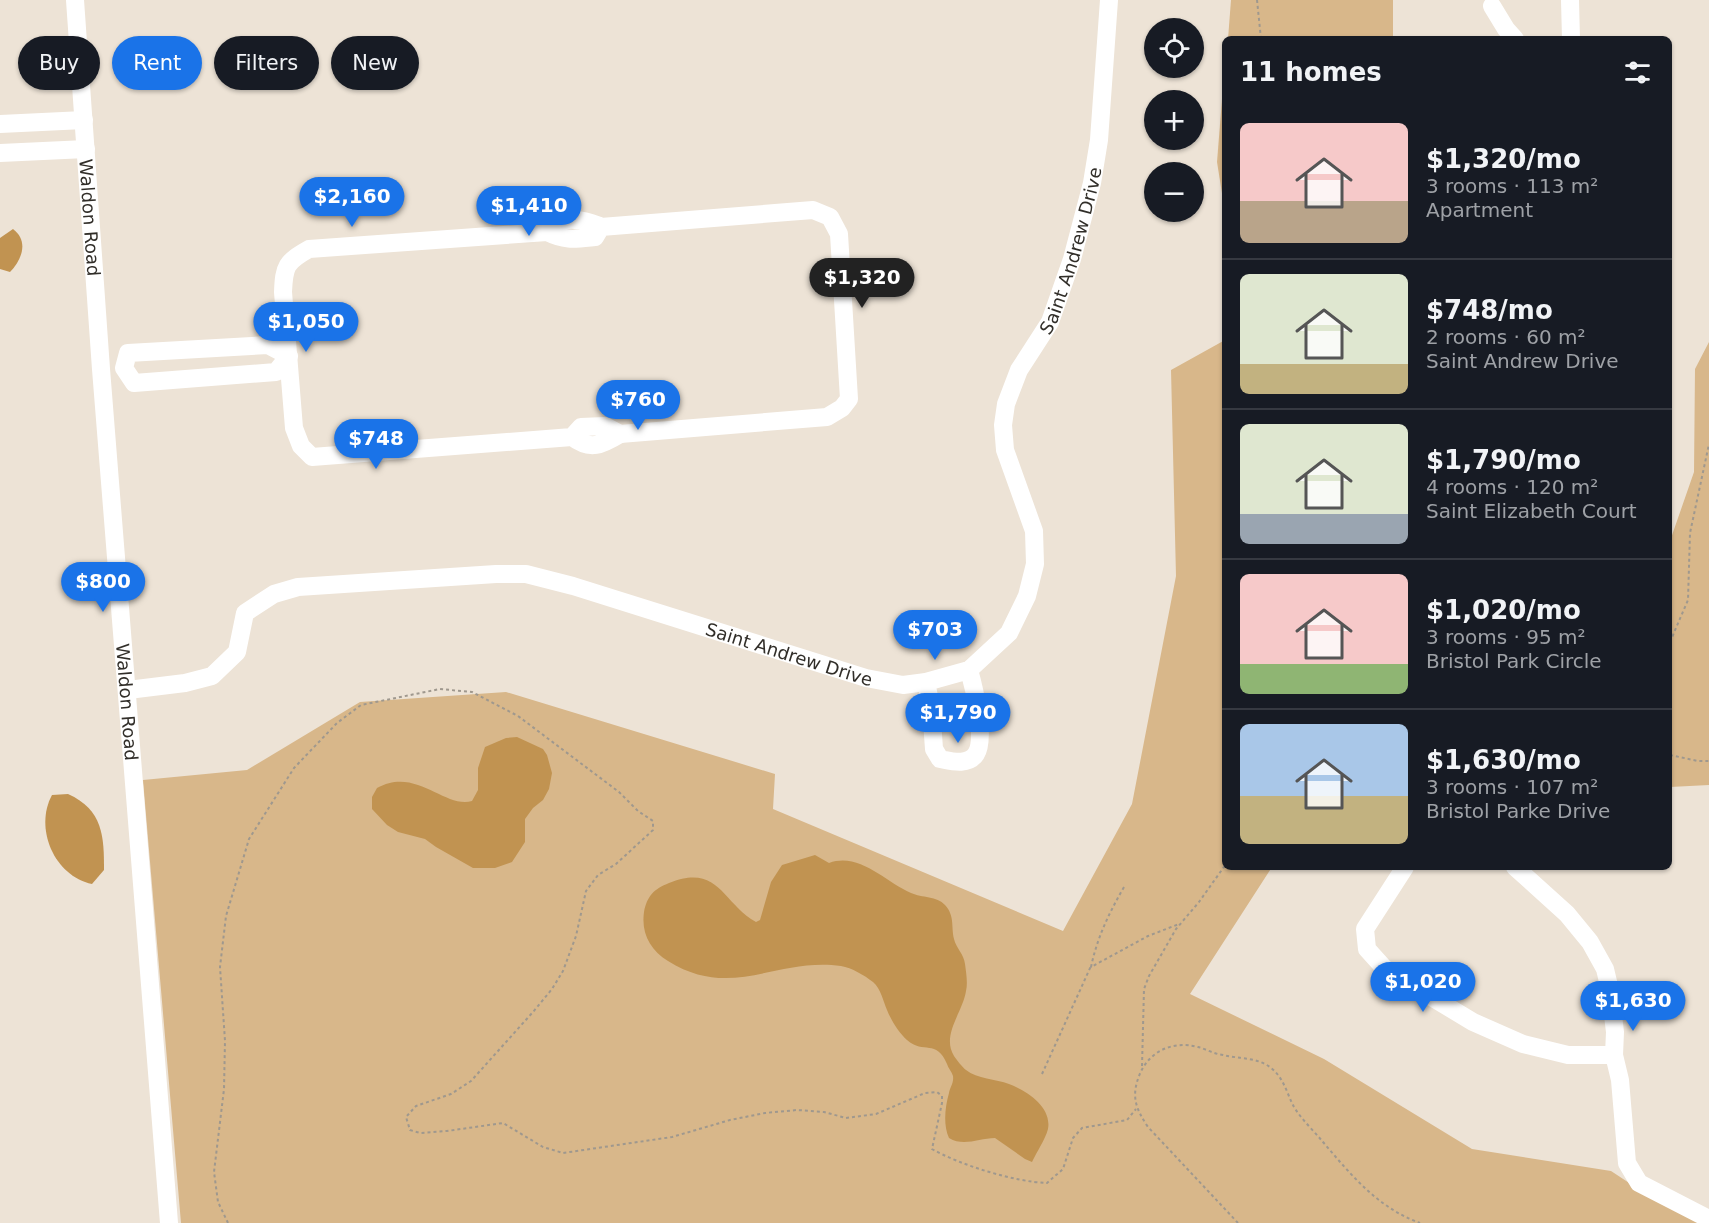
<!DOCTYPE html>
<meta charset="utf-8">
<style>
:root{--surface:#171b24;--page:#20242c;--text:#f1f3f6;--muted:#9ea1a6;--line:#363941;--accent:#1a73e8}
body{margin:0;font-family:"DejaVu Sans",sans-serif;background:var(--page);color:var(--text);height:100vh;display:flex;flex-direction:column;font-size:22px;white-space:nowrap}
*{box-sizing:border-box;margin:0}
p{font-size:20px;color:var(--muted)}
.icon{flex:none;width:33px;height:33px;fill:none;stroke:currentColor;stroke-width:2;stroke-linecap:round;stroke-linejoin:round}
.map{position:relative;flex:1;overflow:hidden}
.details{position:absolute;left:1222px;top:36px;width:450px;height:834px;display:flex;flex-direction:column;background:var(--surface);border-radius:9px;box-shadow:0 2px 4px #0004}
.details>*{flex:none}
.banner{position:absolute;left:18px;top:36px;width:570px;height:54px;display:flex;gap:12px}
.buttons{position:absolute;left:1144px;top:18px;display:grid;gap:12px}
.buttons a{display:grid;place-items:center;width:60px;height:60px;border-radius:50%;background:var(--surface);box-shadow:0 2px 4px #0004;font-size:30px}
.price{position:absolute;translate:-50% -51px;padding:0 14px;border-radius:21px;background:var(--accent);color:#fff;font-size:20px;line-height:39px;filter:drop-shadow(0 2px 3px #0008)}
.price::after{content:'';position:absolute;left:50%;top:36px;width:18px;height:14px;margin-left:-9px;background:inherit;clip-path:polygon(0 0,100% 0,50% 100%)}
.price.selected{background:#222;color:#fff}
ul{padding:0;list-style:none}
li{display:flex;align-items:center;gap:18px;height:150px;padding:0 18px}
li+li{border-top:2px solid var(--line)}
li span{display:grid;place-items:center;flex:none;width:168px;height:120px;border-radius:9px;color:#555}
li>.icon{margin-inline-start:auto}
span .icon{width:72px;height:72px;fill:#fffc;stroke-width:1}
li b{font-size:26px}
h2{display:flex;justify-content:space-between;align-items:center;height:72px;padding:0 18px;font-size:26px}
.tag{padding:0 21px;border-radius:27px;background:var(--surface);box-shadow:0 2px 4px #0004;font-size:21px;line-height:54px}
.tag.selected{background:var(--accent);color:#fff}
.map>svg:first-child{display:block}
</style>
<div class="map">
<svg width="1709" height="1223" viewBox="0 0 1709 1223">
<rect width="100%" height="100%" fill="#ede3d6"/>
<g fill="#d8b78a">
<path d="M 1231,0 L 1393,0 L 1393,39 L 1228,39 Z"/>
<path d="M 1225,62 L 1226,212 L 1225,212 L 1217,162 Z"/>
<path d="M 1225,340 L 1226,867 L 1272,867 L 1190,994 L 1324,1059 L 1472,1149 L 1611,1171 L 1649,1196 L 1703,1223 L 181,1223 L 143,780 L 247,770 L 360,702 L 506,692 L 775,774 L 773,809 L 1063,931 L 1132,804 L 1176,576 L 1171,370 Z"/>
<path d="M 1709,342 L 1709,785 L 1670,787 L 1670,541 L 1694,472 L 1695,369 Z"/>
</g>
<g fill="#c19351">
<path d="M 13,229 C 29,241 22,260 10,272 L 0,269 L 0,238 Z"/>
<path d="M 517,737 L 543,749 L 547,755 L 552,773 L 549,789 L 543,800 L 533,808 L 525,819 L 525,842 L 512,862 L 495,868 L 473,868 L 436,847 L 425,839 L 398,832 L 387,825 L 372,809 L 372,797 L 377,788 C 416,766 445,809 472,801 L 478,790 L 478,768 L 485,747 L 506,738 Z"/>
<path d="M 68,794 C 103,810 104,836 104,870 L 92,884 C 54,876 34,828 52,795 Z"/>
<path d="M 815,855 L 829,863 C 860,852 885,882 911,893 C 922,898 937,896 945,905 C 955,916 951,926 954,939 C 956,948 964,954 965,964 C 966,972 968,983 966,991 C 963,1012 941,1035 954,1056 C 957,1060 962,1067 966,1070 C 977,1079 996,1079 1009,1084 C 1027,1091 1052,1107 1048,1129 C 1045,1140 1037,1151 1032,1162 L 1025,1159 L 995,1138 C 979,1138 964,1147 949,1138 C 943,1125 945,1107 949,1093 C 950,1087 954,1083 953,1076 C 952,1072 948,1068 947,1064 C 936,1038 924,1055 907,1040 C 899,1033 891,1020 887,1010 C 883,1001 881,989 873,982 C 864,975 852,968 841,966 C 776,957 732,1001 668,961 C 650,950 641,933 644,912 C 647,896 654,889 669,883 C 719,863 722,903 756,922 L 760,920 L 771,882 L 782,865 Z"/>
</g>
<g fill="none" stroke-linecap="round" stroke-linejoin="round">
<g stroke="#9f988e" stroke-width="2" stroke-dasharray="3 3" stroke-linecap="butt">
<path d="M 1257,0 L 1261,39"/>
<path d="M 1670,642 L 1688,600 L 1690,533 L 1709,444"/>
<path d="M 1670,755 L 1698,761 L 1709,761"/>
<path d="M 1124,887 C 1109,913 1097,938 1091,967 L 1148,936 L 1179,924"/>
<path d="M 1142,1066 L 1144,989 L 1149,976 L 1176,929 L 1199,902 L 1226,864"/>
<path d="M 1042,1074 L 1091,966"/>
<path d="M 228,1223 L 218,1202 L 214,1172 L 224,1089 L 225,1041 L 220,967 L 226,916 L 249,839 L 294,768 L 337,723 L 361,705 L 440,689 L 472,692 L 518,716 L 619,792 L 638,811 L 653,821 L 653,830 L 616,864 L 598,875 L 586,891 L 576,936 L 563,971 L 552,989 L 533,1012 L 471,1081 L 451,1094 L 416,1106 L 406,1117 L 410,1130 L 420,1133 L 447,1131 L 503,1123 L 543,1147 L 563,1153 L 672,1137 L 730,1120 L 765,1113 L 797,1110 L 824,1112 L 846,1118 L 876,1114 L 925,1093 L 937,1092 L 942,1096 L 942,1103 L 932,1149 C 960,1165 1015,1182 1047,1183 L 1063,1169 L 1073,1138 L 1082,1128 L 1127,1120 L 1136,1109"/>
<path d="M 1238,1223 L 1148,1127 C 1136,1109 1131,1097 1139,1076 C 1148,1052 1172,1040 1198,1047 C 1206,1049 1214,1054 1223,1055 C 1239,1059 1258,1057 1271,1068 C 1284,1078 1287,1094 1294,1107 C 1302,1120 1314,1131 1323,1142 C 1351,1175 1378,1208 1420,1223"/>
</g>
<g stroke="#fff" stroke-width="18">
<path id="s1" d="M 75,0 L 101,369 L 169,1223"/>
<path d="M 1570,0 L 1571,39"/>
<path d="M 1492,6 L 1506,29 L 1515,39"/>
<path d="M 0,124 L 84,120"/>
<path d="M 0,153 L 86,149"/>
<path d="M 601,227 L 595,237 C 575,239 565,241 547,232 C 550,229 554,224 558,222 C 571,217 590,221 601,227 L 813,210 L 830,217 L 839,234 L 849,399 L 842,408 L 827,417 L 620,434"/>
<path d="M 547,232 L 309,249 C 286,262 284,266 283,292 L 294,428 L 301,446 L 312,457 L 572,437 C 590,451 602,445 620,434 L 605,426 L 581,427 L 572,437"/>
<path d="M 268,345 L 289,356 L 276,372 L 134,383 L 124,368 L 128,353 Z"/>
<path d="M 926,682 L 931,706 L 934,749 L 940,759 C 951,761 968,766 976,754 C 986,739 974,687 969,670"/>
<path id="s2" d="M 128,690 L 185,683 L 212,676 L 237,652 L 245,613 L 274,594 L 298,587 L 496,574 L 526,574 L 573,586 L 866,678 L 903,685 L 926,682 L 969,670 L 1009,633 L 1027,596 L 1035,564 L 1034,531 L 1005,450 L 1003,425 L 1006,404 L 1019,370 L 1050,322 L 1072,259 L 1092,183 L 1099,140 L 1109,0"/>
<path d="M 1405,867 L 1365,929 L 1367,949 L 1385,969 L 1473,1022 L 1523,1044 L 1568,1055 L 1614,1055"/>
<path d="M 1515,867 L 1567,914 L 1590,942 L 1605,969 L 1610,990 L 1615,1032 L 1614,1055 L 1620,1080 L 1627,1163 L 1639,1183 L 1709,1219"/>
</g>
</g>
<g text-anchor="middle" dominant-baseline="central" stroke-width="5" stroke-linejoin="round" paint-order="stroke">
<g font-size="18" fill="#312e29" stroke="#fff">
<text stroke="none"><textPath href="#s1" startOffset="218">Waldon Road</textPath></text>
<text stroke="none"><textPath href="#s2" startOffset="1371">Saint Andrew Drive</textPath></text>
<text stroke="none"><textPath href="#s2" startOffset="723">Saint Andrew Drive</textPath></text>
<text stroke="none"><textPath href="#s1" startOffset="704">Waldon Road</textPath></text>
</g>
</g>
</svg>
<div class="buttons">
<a><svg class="icon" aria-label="locate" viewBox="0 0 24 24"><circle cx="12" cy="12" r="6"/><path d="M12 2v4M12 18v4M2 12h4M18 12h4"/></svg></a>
<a>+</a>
<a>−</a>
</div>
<b class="price" style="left:352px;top:228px">$2,160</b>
<b class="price" style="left:529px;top:237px">$1,410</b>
<b class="price selected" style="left:862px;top:309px">$1,320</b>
<b class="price" style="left:306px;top:353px">$1,050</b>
<b class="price" style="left:638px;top:431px">$760</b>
<b class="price" style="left:376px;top:470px">$748</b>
<b class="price" style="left:103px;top:613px">$800</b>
<b class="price" style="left:935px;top:661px">$703</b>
<b class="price" style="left:958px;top:744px">$1,790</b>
<b class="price" style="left:1423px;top:1013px">$1,020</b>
<b class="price" style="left:1633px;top:1032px">$1,630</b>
<div class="banner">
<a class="tag">Buy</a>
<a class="tag selected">Rent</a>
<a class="tag">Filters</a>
<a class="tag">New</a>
</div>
<section class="details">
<h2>11 homes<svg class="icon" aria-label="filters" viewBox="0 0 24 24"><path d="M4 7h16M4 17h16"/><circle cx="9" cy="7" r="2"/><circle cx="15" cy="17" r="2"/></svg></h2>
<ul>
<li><span style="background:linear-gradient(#f6c9c9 65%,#b9a48a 0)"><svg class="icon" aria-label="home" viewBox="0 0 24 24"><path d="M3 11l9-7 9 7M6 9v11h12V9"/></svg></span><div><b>$1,320/mo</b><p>3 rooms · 113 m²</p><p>Apartment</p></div></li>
<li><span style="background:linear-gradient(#dfe7d0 75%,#c2b280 0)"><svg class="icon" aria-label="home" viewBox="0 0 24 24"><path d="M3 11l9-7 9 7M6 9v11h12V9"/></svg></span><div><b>$748/mo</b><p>2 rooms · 60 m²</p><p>Saint Andrew Drive</p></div></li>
<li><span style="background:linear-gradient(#dfe7d0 75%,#9aa5b1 0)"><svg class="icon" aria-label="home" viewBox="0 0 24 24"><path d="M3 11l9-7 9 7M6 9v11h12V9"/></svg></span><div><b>$1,790/mo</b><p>4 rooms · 120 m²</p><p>Saint Elizabeth Court</p></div></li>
<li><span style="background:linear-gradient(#f6c9c9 75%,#8fb573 0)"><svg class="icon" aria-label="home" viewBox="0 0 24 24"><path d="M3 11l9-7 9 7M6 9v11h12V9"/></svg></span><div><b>$1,020/mo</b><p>3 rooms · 95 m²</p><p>Bristol Park Circle</p></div></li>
<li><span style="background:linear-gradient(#a9c7e8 60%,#c2b280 0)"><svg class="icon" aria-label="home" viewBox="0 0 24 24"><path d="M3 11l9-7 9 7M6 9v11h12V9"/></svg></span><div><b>$1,630/mo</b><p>3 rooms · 107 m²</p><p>Bristol Parke Drive</p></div></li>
</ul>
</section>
</div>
